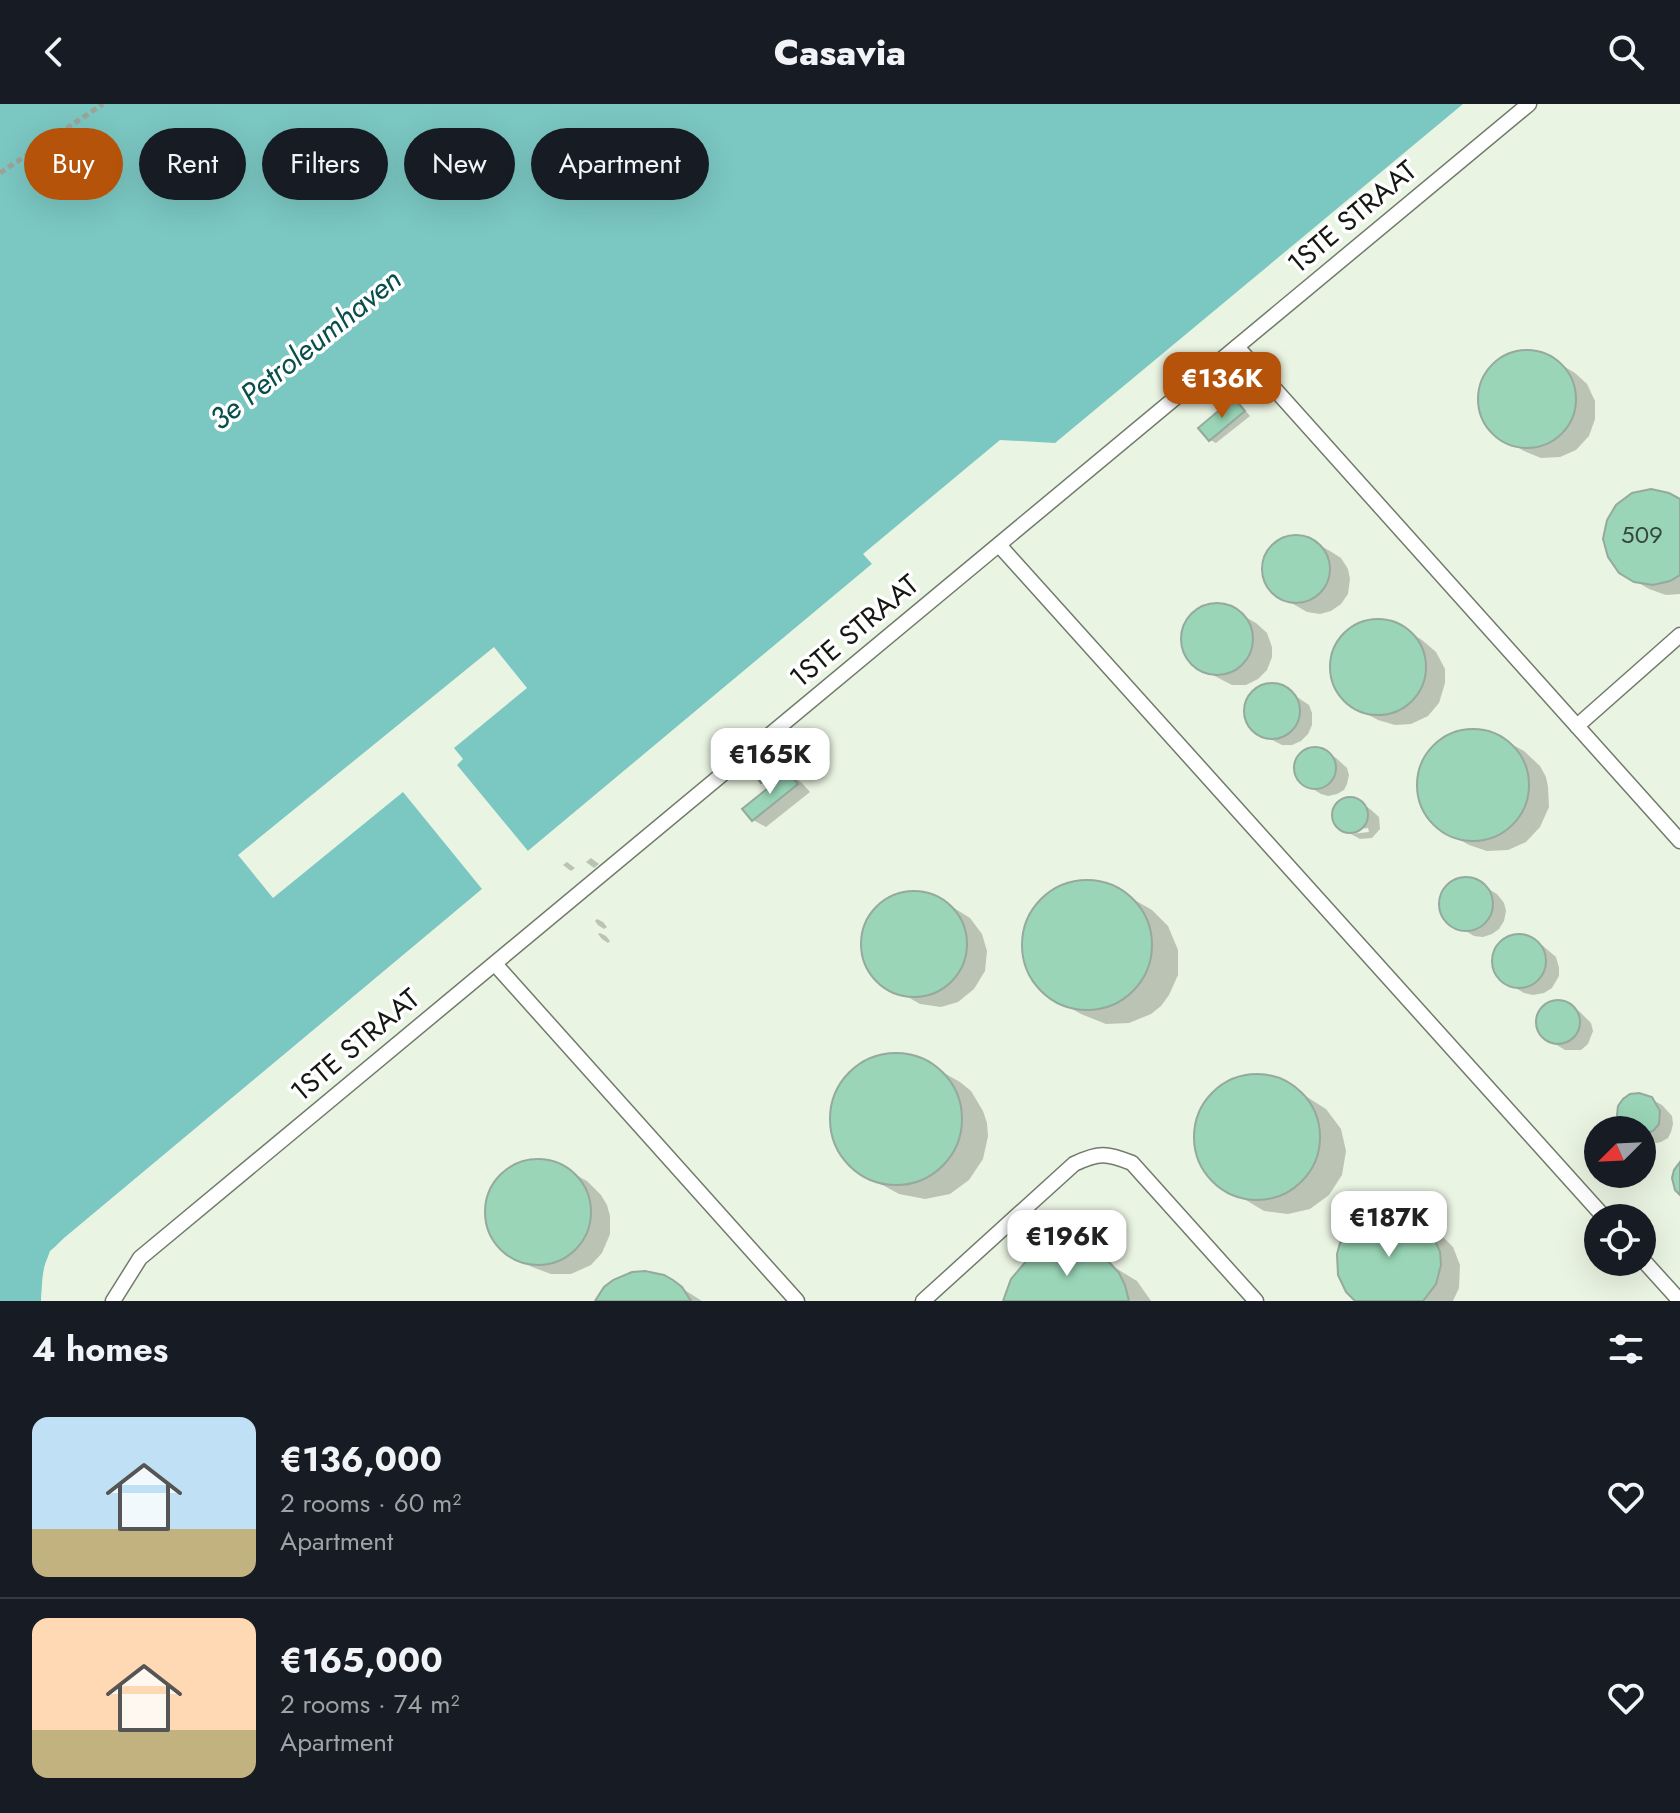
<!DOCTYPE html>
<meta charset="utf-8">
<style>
:root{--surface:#171b24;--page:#242831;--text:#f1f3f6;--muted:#9ea1a6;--line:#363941;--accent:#b45309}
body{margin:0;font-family:Jost,sans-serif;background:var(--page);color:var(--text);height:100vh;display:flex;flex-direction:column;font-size:30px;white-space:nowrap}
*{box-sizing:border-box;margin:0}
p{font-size:26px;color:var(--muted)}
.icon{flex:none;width:44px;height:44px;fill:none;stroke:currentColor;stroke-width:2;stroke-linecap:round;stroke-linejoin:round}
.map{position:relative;height:1197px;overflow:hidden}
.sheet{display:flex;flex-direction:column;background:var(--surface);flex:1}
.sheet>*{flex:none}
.banner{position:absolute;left:24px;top:24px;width:800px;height:72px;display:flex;gap:16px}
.needle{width:52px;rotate:246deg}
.tools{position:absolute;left:1584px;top:1012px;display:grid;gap:16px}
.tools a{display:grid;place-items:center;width:72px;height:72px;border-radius:50%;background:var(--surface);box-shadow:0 8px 32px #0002;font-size:40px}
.price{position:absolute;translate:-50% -68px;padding:0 18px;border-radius:16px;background:#fff;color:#222;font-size:26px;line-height:52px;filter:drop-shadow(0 2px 4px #0008)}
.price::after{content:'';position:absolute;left:50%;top:48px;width:24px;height:18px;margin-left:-12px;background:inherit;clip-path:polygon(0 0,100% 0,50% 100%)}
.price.selected{background:var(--accent);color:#fff}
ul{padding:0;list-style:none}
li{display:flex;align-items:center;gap:24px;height:200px;padding:0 32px}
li+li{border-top:2px solid var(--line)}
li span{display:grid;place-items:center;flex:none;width:224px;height:160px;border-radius:16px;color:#555}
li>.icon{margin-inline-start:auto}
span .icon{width:96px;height:96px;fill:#fffc;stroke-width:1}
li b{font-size:34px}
h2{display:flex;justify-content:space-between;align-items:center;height:96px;padding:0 32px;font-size:34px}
.pill{padding:0 28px;border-radius:36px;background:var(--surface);box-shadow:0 8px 32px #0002;font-size:28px;line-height:72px}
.pill.selected{background:var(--accent);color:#fff}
header{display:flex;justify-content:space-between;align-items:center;height:104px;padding:0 32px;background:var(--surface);font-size:36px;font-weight:800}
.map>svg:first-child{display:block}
</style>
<header><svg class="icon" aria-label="back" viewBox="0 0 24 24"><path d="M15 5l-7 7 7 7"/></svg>Casavia<svg class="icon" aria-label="search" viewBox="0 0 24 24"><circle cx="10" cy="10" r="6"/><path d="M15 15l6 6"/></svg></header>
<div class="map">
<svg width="1680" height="1197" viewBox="0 0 1680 1197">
<rect width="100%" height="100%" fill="#eaf4e2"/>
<path fill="#7bc7c2" d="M 0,0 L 1463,0 L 1055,339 L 1000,336 L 863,450 L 872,460 L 64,1134 C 41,1155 43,1167 41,1197 L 0,1197 Z"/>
<path fill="#eaf4e2" d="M 872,460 L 875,463 L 67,1137 L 54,1149 L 49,1162 L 45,1197 L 41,1197 L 45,1161 L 50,1147 L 482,785 L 403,688 L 273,794 L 238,751 L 494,543 L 527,584 L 454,644 L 463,655 L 457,661 L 528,747 Z"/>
<g fill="#0003">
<path d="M 1518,249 L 1535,249 L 1553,256 L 1575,269 L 1587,280 L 1595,297 L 1595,315 L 1589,332 L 1576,346 L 1560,353 L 1541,354 L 1524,347 L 1503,335 L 1490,323 L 1482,306 L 1481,287 L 1488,270 L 1500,257 Z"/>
<path d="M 1220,282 L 1226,285 L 1233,293 L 1222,301 L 1216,298 Z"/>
<path d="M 1234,297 L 1240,300 L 1250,312 L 1216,339 L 1210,336 Z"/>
<path d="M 1680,397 L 1680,490 L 1666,491 L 1649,485 L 1627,472 Z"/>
<path d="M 1296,432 L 1308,435 L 1330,447 L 1341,454 L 1348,465 L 1350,475 L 1348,490 L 1341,500 L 1331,507 L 1320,510 L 1307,508 L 1274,489 L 1267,478 L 1264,466 L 1266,453 L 1273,442 L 1282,435 Z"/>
<path d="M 1221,502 L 1235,507 L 1256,519 L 1267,529 L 1272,543 L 1272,553 L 1267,566 L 1258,575 L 1246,581 L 1232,581 L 1199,564 L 1190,556 L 1184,543 L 1184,530 L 1188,518 L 1197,508 L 1209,503 Z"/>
<path d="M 1369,518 L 1385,518 L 1401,523 L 1422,536 L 1436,548 L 1445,565 L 1445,579 L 1439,599 L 1428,612 L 1411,620 L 1395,621 L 1378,616 L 1356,604 L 1342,592 L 1333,574 L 1332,557 L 1338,541 L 1350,526 Z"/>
<path d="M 1266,582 L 1282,583 L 1309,601 L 1312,609 L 1312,621 L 1308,630 L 1301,637 L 1292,641 L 1282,641 L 1257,628 L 1250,620 L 1247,613 L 1247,601 L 1250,593 L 1257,586 Z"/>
<path d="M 1462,627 L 1482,627 L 1502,635 L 1524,647 L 1540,662 L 1546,673 L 1548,683 L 1549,703 L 1540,723 L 1526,738 L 1508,746 L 1487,747 L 1469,741 L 1448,729 L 1429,713 L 1421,695 L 1419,683 L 1419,672 L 1427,653 L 1441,637 Z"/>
<path d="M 1314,644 L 1322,646 L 1336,654 L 1347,664 L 1349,671 L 1347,680 L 1344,686 L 1337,690 L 1328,692 L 1321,690 L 1300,677 L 1296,671 L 1295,664 L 1297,656 L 1307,646 Z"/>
<path d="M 766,661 L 772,665 L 781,676 L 788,670 L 801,678 L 810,688 L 766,723 L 753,716 L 772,683 L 762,678 Z"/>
<path d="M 1350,695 L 1356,696 L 1370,705 L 1379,713 L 1380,725 L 1372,734 L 1360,735 L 1351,730 L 1369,728 L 1368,724 L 1347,726 L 1347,727 L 1336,718 L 1336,706 L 1344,697 Z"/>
<path d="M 591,754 L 599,760 L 594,764 L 586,758 Z"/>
<path d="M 567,758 L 575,764 L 571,767 L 563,761 Z"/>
<path d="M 1465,775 L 1475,777 L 1497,790 L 1504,799 L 1506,807 L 1504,817 L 1499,825 L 1492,830 L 1483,833 L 1474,832 L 1450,818 L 1444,811 L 1442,802 L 1442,792 L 1447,783 L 1457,777 Z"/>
<path d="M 1076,779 L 1099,779 L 1124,790 L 1152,806 L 1168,822 L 1178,846 L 1178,871 L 1169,891 L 1161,902 L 1151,910 L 1129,919 L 1106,920 L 1081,910 L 1053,894 L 1036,878 L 1026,857 L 1026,827 L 1035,806 L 1051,790 Z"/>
<path d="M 914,789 L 933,792 L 954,804 L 970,814 L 982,830 L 987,847 L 985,867 L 974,885 L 958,898 L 941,903 L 920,900 L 882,878 L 869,863 L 864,843 L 866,823 L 876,806 L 894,793 Z"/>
<path d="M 597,815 L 603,818 L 607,823 L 604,825 L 598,821 L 595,817 Z"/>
<path d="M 600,829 L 606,832 L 610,837 L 608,839 L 602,835 L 598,830 Z"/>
<path d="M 1519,832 L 1529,834 L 1543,842 L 1556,853 L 1559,864 L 1559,872 L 1552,884 L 1544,889 L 1533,891 L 1524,889 L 1501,875 L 1495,866 L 1495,848 L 1500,840 L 1508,834 Z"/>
<path d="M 1558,898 L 1566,899 L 1580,908 L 1591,919 L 1593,927 L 1588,940 L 1581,946 L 1565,946 L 1544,933 L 1539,927 L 1538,920 L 1539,911 L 1543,904 L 1549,900 Z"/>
<path d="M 894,951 L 921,956 L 960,978 L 971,987 L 983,1007 L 987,1019 L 988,1032 L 983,1055 L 969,1076 L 950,1090 L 925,1095 L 899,1090 L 859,1068 L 848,1059 L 836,1039 L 831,1013 L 836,991 L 850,970 L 869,956 L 881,952 Z"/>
<path d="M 1256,972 L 1279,977 L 1307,993 L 1326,1005 L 1341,1025 L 1346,1047 L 1342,1071 L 1329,1091 L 1310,1105 L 1288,1110 L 1264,1107 L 1216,1078 L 1201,1059 L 1196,1035 L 1200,1012 L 1212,992 L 1232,978 Z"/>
<path d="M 1647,993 L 1662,1001 L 1672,1012 L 1673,1020 L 1671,1028 L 1668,1034 L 1661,1038 L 1652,1040 L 1642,1036 L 1642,1026 L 1626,1026 Z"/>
<path d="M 546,1057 L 565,1065 L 587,1077 L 601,1091 L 607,1101 L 610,1112 L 610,1130 L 602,1149 L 591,1161 L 571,1170 L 551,1170 L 532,1163 L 511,1150 L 498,1138 L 489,1119 L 488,1101 L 495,1081 L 509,1066 L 526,1058 Z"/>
<path d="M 1417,1116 L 1439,1129 L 1453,1143 L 1460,1161 L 1459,1184 L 1453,1197 L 1359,1197 Z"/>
<path d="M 1089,1148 L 1137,1177 L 1151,1197 L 1005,1197 Z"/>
<path d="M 664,1173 L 702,1197 L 598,1197 Z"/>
</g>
<g fill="#99d5b6" stroke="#96a99f" stroke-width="2">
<circle cx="1527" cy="295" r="49"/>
<path d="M 1220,279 L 1228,289 L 1215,300 L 1207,290 Z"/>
<path d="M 1234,294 L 1245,307 L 1209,337 L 1198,324 Z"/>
<path d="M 1651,385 L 1669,389 L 1680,395 L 1680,471 L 1670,477 L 1653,481 L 1634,478 L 1619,469 L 1608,453 L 1603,435 L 1607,416 L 1616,401 L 1632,389 Z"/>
<circle cx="1296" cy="465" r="34"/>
<circle cx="1217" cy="535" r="36"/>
<circle cx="1378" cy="563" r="48"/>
<circle cx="1272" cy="607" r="28"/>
<circle cx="1473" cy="681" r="56"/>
<circle cx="1315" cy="664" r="21"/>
<path d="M 766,659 L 774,669 L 761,679 L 753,669 Z"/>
<path d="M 788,668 L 798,680 L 752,717 L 742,705 Z"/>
<circle cx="1350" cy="711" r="18"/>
<circle cx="1466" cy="800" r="27"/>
<circle cx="1087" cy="841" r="65"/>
<circle cx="914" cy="840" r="53"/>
<circle cx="1519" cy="857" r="27"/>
<circle cx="1558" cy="918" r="22"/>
<circle cx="896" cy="1015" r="66"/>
<circle cx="1257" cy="1033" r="63"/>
<path d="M 1639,989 L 1652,993 L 1660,1007 L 1659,1020 L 1654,1026 L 1642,1033 L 1642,1026 L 1622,1026 L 1618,1018 L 1617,1011 L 1618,1002 L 1623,995 L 1630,990 Z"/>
<circle cx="538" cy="1108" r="53"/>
<path d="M 1680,1058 L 1680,1091 L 1675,1086 L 1672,1074 L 1674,1066 Z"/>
<path d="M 1389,1106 L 1400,1107 L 1418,1114 L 1432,1129 L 1440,1148 L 1441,1161 L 1436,1180 L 1423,1197 L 1355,1197 L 1346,1188 L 1338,1171 L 1337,1150 L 1340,1139 L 1344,1131 L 1358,1116 L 1367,1110 Z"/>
<path d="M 1065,1142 L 1089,1146 L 1110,1159 L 1119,1169 L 1125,1181 L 1129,1197 L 1003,1197 L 1011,1175 L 1028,1155 L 1041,1147 Z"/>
<path d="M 645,1167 L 664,1171 L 673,1176 L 682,1183 L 691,1197 L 595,1197 L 604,1183 L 613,1176 L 632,1168 Z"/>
</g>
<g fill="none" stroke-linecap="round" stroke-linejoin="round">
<defs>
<g id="lane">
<path d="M 1237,243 L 1680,737"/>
<path d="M 999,441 L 1605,1114"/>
<path d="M 1577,622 L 1680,531"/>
<path d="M 495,860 L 797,1197"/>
<path d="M 1642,1155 L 1680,1197"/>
<path d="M 113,1197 L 140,1154 L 1529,0"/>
<path d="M 923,1197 L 1074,1060 C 1099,1048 1107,1049 1132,1059 L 1256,1197"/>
</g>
</defs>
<use href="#lane" stroke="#727b6b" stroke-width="17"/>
<path stroke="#9da497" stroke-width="5" stroke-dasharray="6 4" stroke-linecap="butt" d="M 0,69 L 103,0"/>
<use href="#lane" stroke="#fff" stroke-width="14"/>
</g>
<g text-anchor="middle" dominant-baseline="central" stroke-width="7" stroke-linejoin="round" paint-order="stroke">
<g font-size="24" fill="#36473b">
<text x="1642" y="430">509</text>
</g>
<g font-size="28" fill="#151812" stroke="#fff">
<text transform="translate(1352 113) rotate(-40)">1STE STRAAT</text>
<text transform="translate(854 527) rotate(-40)">1STE STRAAT</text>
<text transform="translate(355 941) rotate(-40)">1STE STRAAT</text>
</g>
<g font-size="30" font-style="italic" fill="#084f4c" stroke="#fff">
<text transform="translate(305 245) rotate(-39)">3e Petroleumhaven</text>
</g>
</g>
</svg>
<div class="tools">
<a><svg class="needle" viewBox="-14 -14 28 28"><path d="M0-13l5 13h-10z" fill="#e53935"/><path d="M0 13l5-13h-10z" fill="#9ea1a6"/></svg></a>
<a><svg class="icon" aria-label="locate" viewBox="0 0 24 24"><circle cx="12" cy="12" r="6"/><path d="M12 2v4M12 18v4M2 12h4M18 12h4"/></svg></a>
</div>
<b class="price selected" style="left:1222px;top:316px">€136K</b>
<b class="price" style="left:770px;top:692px">€165K</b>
<b class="price" style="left:1389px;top:1155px">€187K</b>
<b class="price" style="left:1067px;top:1174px">€196K</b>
<div class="banner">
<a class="pill selected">Buy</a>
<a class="pill">Rent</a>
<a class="pill">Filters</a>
<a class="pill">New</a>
<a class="pill">Apartment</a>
</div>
</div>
<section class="sheet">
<h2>4 homes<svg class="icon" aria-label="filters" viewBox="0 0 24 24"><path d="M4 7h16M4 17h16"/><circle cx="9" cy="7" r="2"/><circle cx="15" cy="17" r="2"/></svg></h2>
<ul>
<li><span style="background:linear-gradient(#bfe0f5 70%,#c2b280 0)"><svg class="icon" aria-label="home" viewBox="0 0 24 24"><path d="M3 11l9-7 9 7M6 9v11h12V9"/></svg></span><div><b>€136,000</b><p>2 rooms · 60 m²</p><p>Apartment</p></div><svg class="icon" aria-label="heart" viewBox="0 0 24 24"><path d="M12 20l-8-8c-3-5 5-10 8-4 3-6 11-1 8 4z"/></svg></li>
<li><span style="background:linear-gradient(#ffd9b3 70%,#c2b280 0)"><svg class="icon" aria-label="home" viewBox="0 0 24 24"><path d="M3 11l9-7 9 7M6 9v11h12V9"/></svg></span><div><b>€165,000</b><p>2 rooms · 74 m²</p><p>Apartment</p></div><svg class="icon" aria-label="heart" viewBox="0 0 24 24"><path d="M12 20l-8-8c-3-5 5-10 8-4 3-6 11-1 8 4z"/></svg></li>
</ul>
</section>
